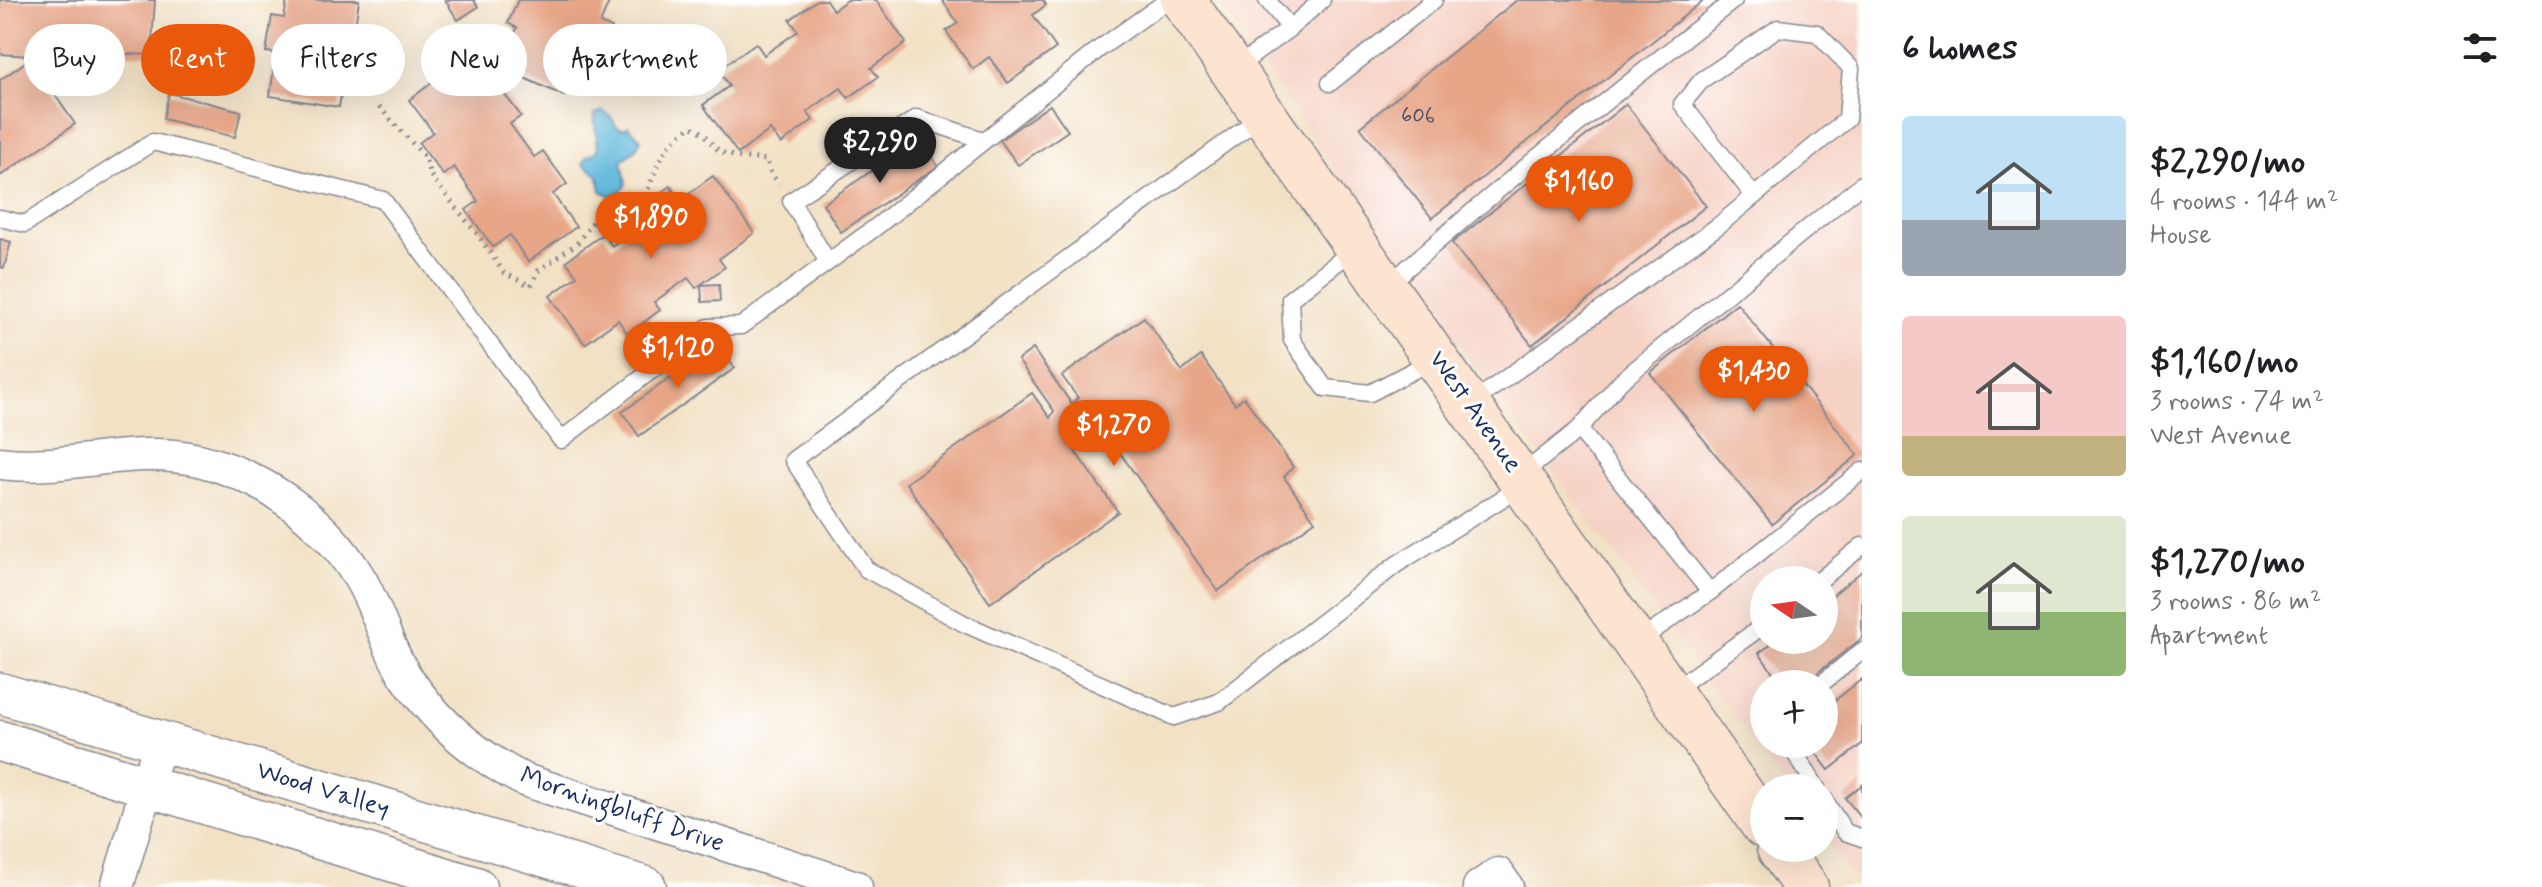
<!DOCTYPE html>
<meta charset="utf-8">
<style>
:root{--surface:#fff;--page:#f2f2f2;--text:#202124;--muted:#757577;--accent:#ea580c}
body{margin:0;font-family:Mynerve,sans-serif;background:var(--page);color:var(--text);height:100vh;display:flex;flex-direction:column;font-size:30px;white-space:nowrap}
*{box-sizing:border-box;margin:0}
p{font-size:26px;color:var(--muted)}
.icon{flex:none;width:44px;height:44px;fill:none;stroke:currentColor;stroke-width:2;stroke-linecap:round;stroke-linejoin:round}
.map{position:relative;flex:1;overflow:hidden}
.sheet{display:flex;flex-direction:column;background:var(--surface);width:680px}
.sheet>*{flex:none}
.guide{position:absolute;left:24px;top:24px;width:760px;height:72px;display:flex;gap:16px}
.needle{width:52px;rotate:283deg}
.buttons{position:absolute;left:1750px;top:566px;display:grid;gap:16px}
.buttons a{display:grid;place-items:center;width:88px;height:88px;border-radius:50%;background:var(--surface);box-shadow:0 8px 32px #0002;font-size:40px}
.price{position:absolute;translate:-50% -68px;padding:0 18px;border-radius:28px;background:var(--accent);color:#fff;font-size:26px;line-height:52px;filter:drop-shadow(0 2px 4px #0008)}
.price::after{content:'';position:absolute;left:50%;top:48px;width:24px;height:18px;margin-left:-12px;background:inherit;clip-path:polygon(0 0,100% 0,50% 100%)}
.price.active{background:#222;color:#fff}
ul{padding:0;list-style:none}
li{display:flex;align-items:center;gap:24px;height:200px;padding:0 40px}
li span{display:grid;place-items:center;flex:none;width:224px;height:160px;border-radius:8px;color:#555}
li>.icon{margin-inline-start:auto}
span .icon{width:96px;height:96px;fill:#fffc;stroke-width:1}
li b{font-size:34px}
h2{display:flex;justify-content:space-between;align-items:center;height:96px;padding:0 40px;font-size:34px}
.tag{padding:0 28px;border-radius:36px;background:var(--surface);box-shadow:0 8px 32px #0002;font-size:28px;line-height:72px}
.tag.active{background:var(--accent);color:#fff}
main{display:flex;flex:1;min-height:0}
.map>svg:first-child{display:block}
</style>
<main>
<div class="map">
<svg width="1862" height="887" viewBox="0 0 1862 887">
<rect width="100%" height="100%" fill="#fff"/>
<filter id="ink" filterUnits="userSpaceOnUse"><feTurbulence type="fractalNoise" baseFrequency=".0125" numOctaves="2"/><feDisplacementMap in="SourceGraphic" scale="16" xChannelSelector="R" yChannelSelector="G"/><feConvolveMatrix kernelMatrix="1 2 1 2 8 2 1 2 1" color-interpolation-filters="sRGB"/></filter>
<filter id="wash" filterUnits="userSpaceOnUse"><feTurbulence type="fractalNoise" baseFrequency=".006" numOctaves="4" result="noise"/><feDisplacementMap in="SourceGraphic" scale="32" xChannelSelector="R" yChannelSelector="G"/><feGaussianBlur stdDeviation="1.8" result="paint"/><feColorMatrix in="noise" values="0 0 0 0 0 0 0 0 0 0 0 0 0 0 0 0 0 1.4 0 .05"/><feComposite in="paint" operator="in"/></filter>
<g filter="url(#wash)">
<rect width="100%" height="100%" fill="#f2e1c4"/>
<path fill="#f6d2c4" fill-rule="evenodd" d="M 1218,0 L 1862,0 L 1862,887 L 1824,838 L 1824,788 L 1787,788 L 1406,273 ZM 1764,580 L 1824,580 L 1824,640 L 1764,640 ZM 1764,684 L 1824,684 L 1824,744 L 1764,744 Z"/>
<path fill="#5eb7db" stroke="#3c739c" stroke-width="2" d="M 603,111 L 610,116 L 617,127 L 624,129 L 628,126 L 641,139 L 635,150 L 622,160 L 626,184 L 621,192 L 611,196 L 601,191 L 598,175 L 583,164 L 586,157 L 597,152 C 600,138 593,128 595,114 Z"/>
<g id="blocks">
<g fill="#e7a688">
<path d="M 0,0 L 155,0 L 151,55 L 108,53 L 107,63 L 71,61 L 72,48 L 31,45 L 30,56 L 0,54 Z"/>
<path d="M 287,0 L 359,0 L 355,27 L 368,29 L 362,69 L 345,67 L 339,107 L 270,96 L 276,53 L 266,52 L 272,16 L 284,18 Z"/>
<path d="M 445,0 L 474,0 L 478,7 L 458,20 Z"/>
<path d="M 518,0 L 610,0 L 600,23 L 612,28 L 596,65 L 580,58 L 564,96 L 500,67 L 517,28 L 508,23 Z"/>
<path d="M 817,0 L 826,0 L 833,10 L 847,0 L 876,0 L 906,43 L 871,68 L 878,77 L 848,98 L 841,88 L 807,112 L 813,120 L 781,144 L 770,130 L 738,154 L 703,105 L 729,86 L 718,70 L 756,43 L 764,55 L 798,31 L 790,20 Z"/>
<path d="M 942,0 L 1043,0 L 1046,5 L 1033,15 L 1056,48 L 1008,83 L 989,57 L 973,69 L 946,31 L 958,23 Z"/>
<path d="M 1517,0 L 1704,0 L 1432,218 L 1360,127 Z"/>
<path d="M 465,58 L 491,93 L 499,87 L 521,116 L 510,124 L 534,157 L 543,151 L 567,184 L 553,194 L 576,227 L 528,262 L 510,235 L 493,247 L 466,210 L 478,201 L 454,167 L 443,175 L 419,143 L 433,132 L 409,100 Z"/>
<path d="M 30,59 L 75,124 L 0,176 L 0,80 Z"/>
<path d="M 169,93 L 241,111 L 235,137 L 163,119 Z"/>
<path d="M 1626,104 L 1706,206 L 1532,345 L 1452,243 Z"/>
<path d="M 1050,105 L 1068,131 L 1018,165 L 1000,140 Z"/>
<path d="M 920,138 L 938,166 L 841,232 L 823,204 Z"/>
<path d="M 713,176 L 754,233 L 719,259 L 725,267 L 696,288 L 688,278 L 654,302 L 660,310 L 628,334 L 618,320 L 585,344 L 550,296 L 577,276 L 566,261 L 603,234 L 612,246 L 646,221 L 637,210 L 670,186 L 680,200 Z"/>
<path d="M 0,239 L 11,242 L 4,268 L 0,267 Z"/>
<path d="M 719,284 L 720,301 L 702,302 L 701,285 Z"/>
<path d="M 1737,303 L 1858,455 L 1772,524 L 1650,373 Z"/>
<path d="M 1144,317 L 1182,371 L 1201,356 L 1235,404 L 1244,397 L 1293,467 L 1284,477 L 1315,521 L 1218,591 L 1103,429 L 1074,450 L 1118,512 L 990,603 L 906,483 L 1032,393 L 1050,418 L 1054,411 L 1018,360 L 1033,349 L 1071,403 L 1078,398 L 1062,376 Z"/>
<path d="M 718,344 L 735,368 L 639,436 L 622,412 Z"/>
<path d="M 1862,571 L 1862,638 L 1803,684 L 1781,684 L 1759,653 L 1770,645 L 1768,642 L 1771,640 L 1824,640 L 1824,602 Z"/>
<path d="M 1862,679 L 1862,744 L 1829,770 L 1809,744 L 1824,744 L 1824,709 Z"/>
<path d="M 1862,785 L 1862,819 L 1845,798 Z"/>
</g>
</g>
</g>
<g filter="url(#ink)">
<use href="#blocks" fill-opacity="0" stroke="#868891" stroke-width="2"/>
<g fill="none" stroke-linecap="round" stroke-linejoin="round">
<defs>
<g id="service">
<path d="M 1290,28 L 1322,0"/>
<path d="M 1234,69 L 1290,28 L 1267,0"/>
<path d="M 1330,83 L 1434,0"/>
<path d="M 1262,116 L 793,460 L 866,569 L 963,623 L 1174,717 L 1219,702 L 1397,564 L 1524,485"/>
<path d="M 0,218 L 25,224 L 153,142 L 383,200 L 561,440 L 708,327 L 741,326 L 876,227 L 1099,49 L 1168,0"/>
<path d="M 1356,248 L 1290,299 L 1292,340 L 1325,388 L 1370,393 L 1435,359"/>
<path d="M 828,262 L 791,201 L 917,118 L 983,140"/>
<path d="M 1387,286 C 1499,186 1616,92 1734,0"/>
<path d="M 1470,404 L 1718,226 L 1847,119 L 1851,68 L 1817,33 L 1778,28 L 1702,80 L 1682,104 L 1754,196"/>
<path d="M 1579,429 L 1621,381 L 1862,184"/>
<path d="M 1521,475 L 1579,429 L 1710,592 L 1637,642"/>
<path d="M 1820,580 L 1862,546"/>
<path d="M 1710,592 L 1862,471"/>
<path d="M 1821,684 L 1862,651"/>
<path d="M 1672,691 L 1764,625"/>
<path d="M 1789,744 L 1817,788"/>
<path d="M 1824,799 L 1845,832 L 1862,838"/>
</g>
<g id="minor">
<path d="M 0,463 C 68,472 128,444 199,460 C 263,476 322,518 357,574 C 378,606 385,646 407,678 C 437,723 475,755 524,780 L 856,887"/>
<path d="M 117,887 L 160,742"/>
<path d="M 1479,887 L 1498,874 L 1507,887"/>
</g>
<g id="tertiary">
<path d="M 0,693 L 646,887"/>
<path d="M 0,741 L 476,887"/>
</g>
<g id="secondary">
<path d="M 1183,0 L 1764,826"/>
<path d="M 1779,848 L 1806,887"/>
</g>
</defs>
<use href="#service" stroke="#868891" stroke-width="19"/>
<use href="#minor" stroke="#868891" stroke-width="35"/>
<use href="#tertiary" stroke="#868891" stroke-width="43"/>
<use href="#secondary" stroke="#868891" stroke-width="47"/>
<path stroke="#868891" stroke-width="5" stroke-dasharray="2 6" stroke-linecap="butt" d="M 379,107 L 425,157 L 430,175 L 478,235 L 504,273 L 531,286 L 538,271 L 577,243 L 593,222 C 655,220 641,188 667,148 C 673,140 683,133 690,126 C 708,134 704,135 715,147 C 727,159 752,158 767,160 L 771,174 L 779,184"/>
<use href="#service" stroke="#fff" stroke-width="16"/>
<use href="#minor" stroke="#fff" stroke-width="32"/>
<use href="#tertiary" stroke="#fff" stroke-width="40"/>
<use href="#secondary" stroke="#fde4d1" stroke-width="44"/>
</g>
</g>
<g text-anchor="middle" dominant-baseline="central" stroke-width="6" stroke-linejoin="round" paint-order="stroke">
<g font-size="22" fill="#4e4d68">
<text x="1418" y="116">606</text>
</g>
<g font-size="26" fill="#1b2f5e" stroke="#fff">
<text transform="translate(1475 412) rotate(55)">West Avenue</text>
<text transform="translate(323 790) rotate(17)">Wood Valley</text>
<text transform="translate(622 810) rotate(19)">Morningbluff Drive</text>
</g>
</g>
</svg>
<div class="buttons">
<a><svg class="needle" viewBox="-14 -14 28 28"><path d="M0-13l5 13h-10z" fill="#e53935"/><path d="M0 13l5-13h-10z" fill="#757577"/></svg></a>
<a>+</a>
<a>−</a>
</div>
<b class="price active" style="left:880px;top:185px">$2,290</b>
<b class="price" style="left:1579px;top:224px">$1,160</b>
<b class="price" style="left:651px;top:260px">$1,890</b>
<b class="price" style="left:678px;top:390px">$1,120</b>
<b class="price" style="left:1754px;top:414px">$1,430</b>
<b class="price" style="left:1114px;top:468px">$1,270</b>
<div class="guide">
<a class="tag">Buy</a>
<a class="tag active">Rent</a>
<a class="tag">Filters</a>
<a class="tag">New</a>
<a class="tag">Apartment</a>
</div>
</div>
<section class="sheet">
<h2>6 homes<svg class="icon" aria-label="filters" viewBox="0 0 24 24"><path d="M4 7h16M4 17h16"/><circle cx="9" cy="7" r="2"/><circle cx="15" cy="17" r="2"/></svg></h2>
<ul>
<li><span style="background:linear-gradient(#bfe0f5 65%,#9aa5b1 0)"><svg class="icon" aria-label="home" viewBox="0 0 24 24"><path d="M3 11l9-7 9 7M6 9v11h12V9"/></svg></span><div><b>$2,290/mo</b><p>4 rooms · 144 m²</p><p>House</p></div></li>
<li><span style="background:linear-gradient(#f6c9c9 75%,#c2b280 0)"><svg class="icon" aria-label="home" viewBox="0 0 24 24"><path d="M3 11l9-7 9 7M6 9v11h12V9"/></svg></span><div><b>$1,160/mo</b><p>3 rooms · 74 m²</p><p>West Avenue</p></div></li>
<li><span style="background:linear-gradient(#dfe7d0 60%,#8fb573 0)"><svg class="icon" aria-label="home" viewBox="0 0 24 24"><path d="M3 11l9-7 9 7M6 9v11h12V9"/></svg></span><div><b>$1,270/mo</b><p>3 rooms · 86 m²</p><p>Apartment</p></div></li>
</ul>
</section>
</main>
